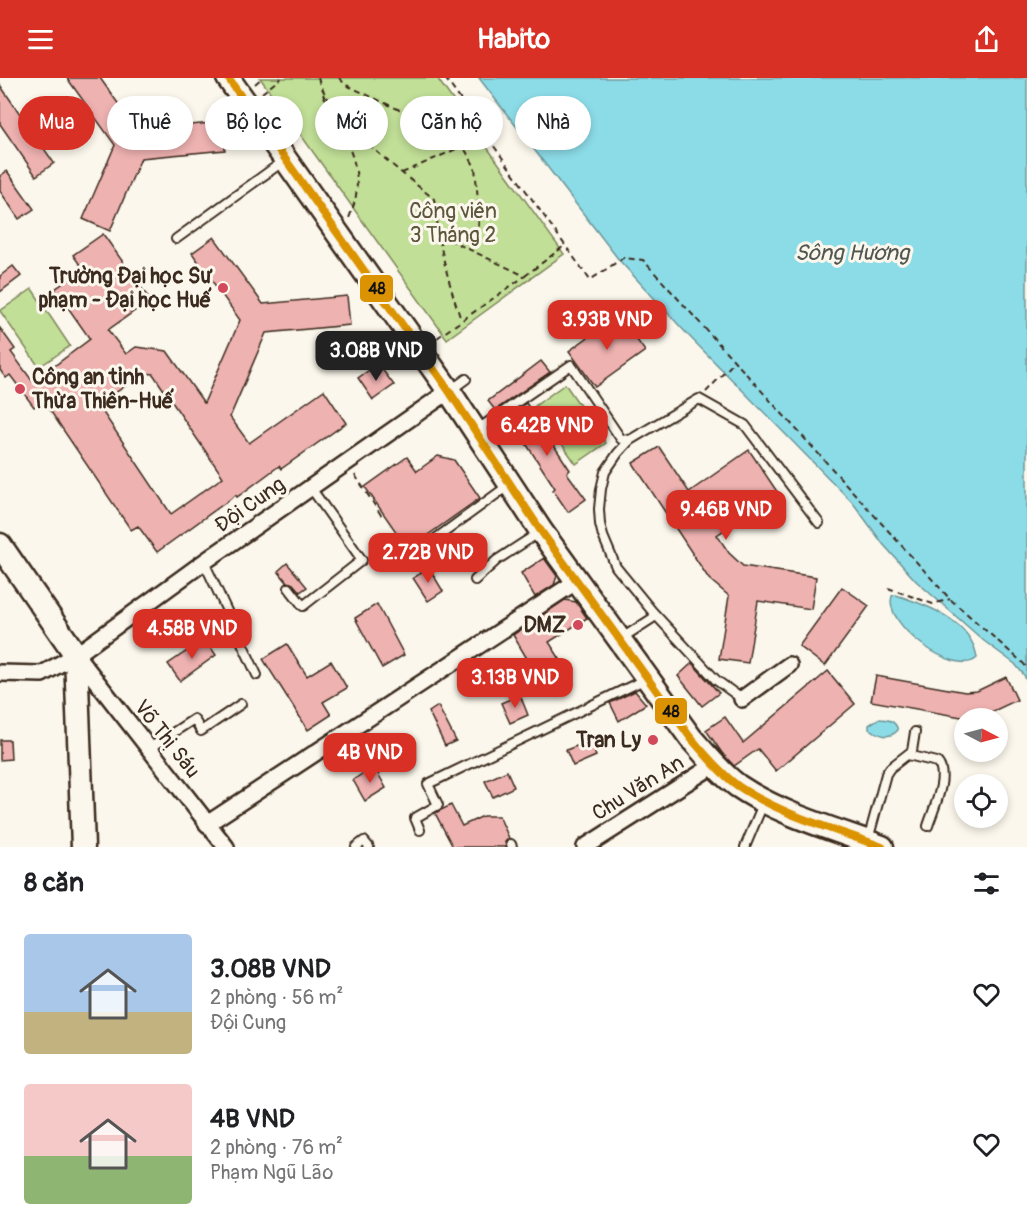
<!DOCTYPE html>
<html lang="vi">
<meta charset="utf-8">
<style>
:root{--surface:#fff;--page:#f6f6f6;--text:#202124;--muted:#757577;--accent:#d93025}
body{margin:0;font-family:Pangolin,sans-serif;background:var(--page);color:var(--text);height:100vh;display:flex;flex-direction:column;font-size:22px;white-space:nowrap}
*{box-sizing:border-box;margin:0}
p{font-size:20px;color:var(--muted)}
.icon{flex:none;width:33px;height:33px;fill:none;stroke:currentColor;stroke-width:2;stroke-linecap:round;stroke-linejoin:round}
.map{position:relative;height:769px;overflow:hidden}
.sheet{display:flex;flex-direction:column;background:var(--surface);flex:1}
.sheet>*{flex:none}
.banner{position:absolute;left:18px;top:18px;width:600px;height:54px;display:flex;gap:12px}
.needle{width:39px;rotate:96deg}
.fabs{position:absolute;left:954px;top:630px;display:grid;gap:12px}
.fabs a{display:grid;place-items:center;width:54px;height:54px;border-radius:50%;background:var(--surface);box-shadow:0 3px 9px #0003;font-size:30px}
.price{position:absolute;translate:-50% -51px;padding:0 14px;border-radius:12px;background:var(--accent);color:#fff;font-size:20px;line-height:39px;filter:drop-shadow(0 2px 3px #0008)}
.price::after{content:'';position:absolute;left:50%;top:36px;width:18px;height:14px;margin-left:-9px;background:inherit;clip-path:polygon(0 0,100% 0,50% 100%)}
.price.current{background:#222;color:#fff}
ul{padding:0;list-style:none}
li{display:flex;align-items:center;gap:18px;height:150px;padding:0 24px}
li span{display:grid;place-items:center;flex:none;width:168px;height:120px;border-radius:6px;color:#555}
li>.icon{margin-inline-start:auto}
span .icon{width:72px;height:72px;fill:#fffc;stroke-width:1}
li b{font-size:26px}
h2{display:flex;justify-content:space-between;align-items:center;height:72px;padding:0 24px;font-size:26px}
.tag{padding:0 21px;border-radius:27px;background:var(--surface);box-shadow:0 3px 9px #0003;font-size:21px;line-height:54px}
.tag.current{background:var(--accent);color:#fff}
header{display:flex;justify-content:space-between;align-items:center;height:78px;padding:0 24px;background:var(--accent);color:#fff;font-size:27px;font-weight:800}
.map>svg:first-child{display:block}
</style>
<header><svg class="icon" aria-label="menu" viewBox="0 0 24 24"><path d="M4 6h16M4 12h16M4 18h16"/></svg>Habito<svg class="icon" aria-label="share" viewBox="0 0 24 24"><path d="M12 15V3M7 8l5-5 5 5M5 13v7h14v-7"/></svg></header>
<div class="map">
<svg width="1027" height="769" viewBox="0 0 1027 769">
<rect width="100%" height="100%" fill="#fbf7ec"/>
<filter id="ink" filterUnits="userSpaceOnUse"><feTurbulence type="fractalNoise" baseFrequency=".0167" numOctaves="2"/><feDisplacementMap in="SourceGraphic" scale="12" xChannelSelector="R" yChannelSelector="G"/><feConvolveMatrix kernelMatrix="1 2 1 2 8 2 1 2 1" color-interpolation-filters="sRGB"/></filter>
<g filter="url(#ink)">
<g fill="#c1df97" stroke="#7e845a" stroke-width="1.5">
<path d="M 260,0 L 437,0 L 564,176 L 447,261 Z"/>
<path d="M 32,211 L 70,268 L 39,289 L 0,233 Z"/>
<path d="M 565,306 L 606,365 L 576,386 L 535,328 Z"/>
</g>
<g fill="#8cdce8" stroke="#6c9597" stroke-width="1.5">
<path d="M 479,0 L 1027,0 L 1027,604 L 1024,597 L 1015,586 L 984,563 L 916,503 L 883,466 L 853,425 L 688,257 L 619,182 Z"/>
<path d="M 896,517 C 927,527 972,543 977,580 C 956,600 882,546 892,518 Z"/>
<path d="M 878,641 C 887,641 895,642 898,652 C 889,662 880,657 869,651 L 869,647 Z"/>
</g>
<g fill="#eeb2b1" stroke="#3b2a1e" stroke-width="1.5" fill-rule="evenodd">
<path d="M 67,0 L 100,0 L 137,52 L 222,44 L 225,72 L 141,80 L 110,153 L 83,141 L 115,67 Z"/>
<path d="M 0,7 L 54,85 L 36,98 L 0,46 Z"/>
<path d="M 7,93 L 34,131 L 19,141 L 0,113 L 0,98 Z"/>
<path d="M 103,156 L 150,222 L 108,252 L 126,276 L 136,269 L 167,273 L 204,325 L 240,242 L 192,175 L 214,159 L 263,226 L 347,218 L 350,247 L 266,255 L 230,339 L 249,365 L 324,312 L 346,345 L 281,391 L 279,388 L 237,419 L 236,417 L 157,474 L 138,448 L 131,452 L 43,322 L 34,329 L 10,297 L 6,300 L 0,292 L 0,250 L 15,271 L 11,274 L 33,304 L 90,261 L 55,211 L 83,191 L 73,177 ZM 144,295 L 153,296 L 223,399 L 171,436 L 98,327 Z"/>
<path d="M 13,188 L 21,198 L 0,214 L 0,198 Z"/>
<path d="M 619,237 L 645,273 L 595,309 L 569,273 Z"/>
<path d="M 541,283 L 550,294 L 495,332 L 488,323 Z"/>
<path d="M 378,286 L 394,307 L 373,322 L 358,300 Z"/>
<path d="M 526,325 L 570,392 L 567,395 L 586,421 L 568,434 L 553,412 L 555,410 L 508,338 Z"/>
<path d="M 659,369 L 689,414 L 749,372 L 778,415 L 717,457 L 729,475 L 743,488 L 816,499 L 811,531 L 758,523 L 748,585 L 719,581 L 729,518 L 709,501 L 633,385 Z"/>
<path d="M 438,378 L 454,382 L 480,420 L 408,471 L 365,409 L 407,379 L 417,393 Z"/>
<path d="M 544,480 L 557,498 L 554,507 L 535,519 L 521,495 Z"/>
<path d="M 287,485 L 307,509 L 300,514 L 293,506 L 287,504 L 278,493 Z"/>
<path d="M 429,490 L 443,513 L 428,523 L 413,500 Z"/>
<path d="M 842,509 L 869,528 L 825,588 L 799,568 Z"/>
<path d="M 565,522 L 576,524 L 587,540 L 549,564 L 560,581 L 536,596 L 513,557 Z"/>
<path d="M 377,526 L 404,577 L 382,590 L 355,540 Z"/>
<path d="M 205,561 L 216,577 L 180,603 L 168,586 Z"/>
<path d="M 287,566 L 307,598 L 331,583 L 347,610 L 323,624 L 331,637 L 308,652 L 263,581 Z"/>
<path d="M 692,585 L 719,615 L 702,628 L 678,598 Z"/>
<path d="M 828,593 L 855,626 L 776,693 L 758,671 L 734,688 L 722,675 L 706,652 L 725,639 L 743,665 Z"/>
<path d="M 876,598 L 965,614 L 977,613 L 1006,599 L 1017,622 L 983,638 L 967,640 L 871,623 Z"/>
<path d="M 635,613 L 646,626 L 619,643 L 610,625 Z"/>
<path d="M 520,617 L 528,637 L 510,645 L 501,625 Z"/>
<path d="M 438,628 L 456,663 L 445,668 L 429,634 Z"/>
<path d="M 0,662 L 10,662 L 11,681 L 0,682 Z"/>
<path d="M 590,663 L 596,678 L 573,688 L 566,672 Z"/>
<path d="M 374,688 L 386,710 L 365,723 L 353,702 Z"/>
<path d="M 507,693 L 514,709 L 493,719 L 485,703 Z"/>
<path d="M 451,727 L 462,748 L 483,738 L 499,738 L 509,760 L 505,764 L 506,769 L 453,769 L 435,735 Z"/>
</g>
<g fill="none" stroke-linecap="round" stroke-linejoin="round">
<defs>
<g id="lane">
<path d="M 176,161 L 285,82"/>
<path d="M 451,312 L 466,301"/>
<path d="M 478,351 L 571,287 L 621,361 L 630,362"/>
<path d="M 412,478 L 509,407"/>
<path d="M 204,484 L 257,597"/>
<path d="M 475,502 L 497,482 L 540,454"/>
<path d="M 289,510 L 303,528 L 362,482 L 311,410"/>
<path d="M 622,560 L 656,538"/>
<path d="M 742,621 L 716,602 L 652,533 L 616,489 L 603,458 L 600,446 L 599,431 L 601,411 L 605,394 L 618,375 L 630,362 L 699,321 L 745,347 L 819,445"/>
<path d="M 148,671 L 194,641 L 201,653 L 241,626"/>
<path d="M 908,677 L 937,684 C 950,697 933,732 928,748"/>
<path d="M 420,752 L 415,740 L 438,727 L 428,706 L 646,601"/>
<path d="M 868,762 L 886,696 L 890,690 L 912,673 L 915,654"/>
<path d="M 511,766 L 512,769"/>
<path d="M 356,769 L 364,763 L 369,769"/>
<path d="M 745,769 L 763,726"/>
</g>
<g id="street">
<path d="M 76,577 L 226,769"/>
<path d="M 0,595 L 42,596 L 76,577 L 204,484 L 449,313"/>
<path d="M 742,621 L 789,587"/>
<path d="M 207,746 L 577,503"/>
<path d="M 585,769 L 714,687"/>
</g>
<g id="secondary">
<path d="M 228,0 L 449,313 L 541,453 L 690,659 C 705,676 720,695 738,708 C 781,737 834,751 882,769"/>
<path d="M 0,467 L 76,577 L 83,769"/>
</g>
</defs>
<use href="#lane" stroke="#3b2a1e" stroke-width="12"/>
<use href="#street" stroke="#3b2a1e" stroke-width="20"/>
<use href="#secondary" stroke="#3b2a1e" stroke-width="27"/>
<g stroke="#3b2a1e" stroke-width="2" stroke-dasharray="6 4.5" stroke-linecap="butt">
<path d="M 318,0 C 330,41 400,93 434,121 C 437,134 437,146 439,159 C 444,187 452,215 461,242"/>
<path d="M 339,0 L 346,7 L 445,53 L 463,68 L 475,89 L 479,134 L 477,173"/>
<path d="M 445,0 L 590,202 L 623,180 L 643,182 L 950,521 L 1023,585 L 1027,590"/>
<path d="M 255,6 L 262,0"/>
<path d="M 262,15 L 281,0"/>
<path d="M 323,16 C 337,48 362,80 356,117 C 355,125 352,132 349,140"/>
<path d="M 402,95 L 463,68 L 484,57"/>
<path d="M 439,157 L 525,198 L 564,168"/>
<path d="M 437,260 L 525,198"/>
<path d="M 706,314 L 735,283"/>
<path d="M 355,397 L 383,440"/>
<path d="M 888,510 L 933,526 L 950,521"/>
</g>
<use href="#lane" stroke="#fbf7ec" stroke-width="8"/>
<use href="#street" stroke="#fbf7ec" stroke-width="15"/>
<use href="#secondary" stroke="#fbf7ec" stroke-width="22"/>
<defs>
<path id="bus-1" d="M 228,0 L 449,313 L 541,453 L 690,659 C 705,676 720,695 738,708 C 781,737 834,751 882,769"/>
</defs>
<use href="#bus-1" stroke="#fbf7ec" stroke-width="12"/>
<use href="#bus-1" stroke="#db9304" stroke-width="8"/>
</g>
</g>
<g fill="#d1495b" stroke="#fbf7ec" stroke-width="2">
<circle cx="223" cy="210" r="6"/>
<circle cx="20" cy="311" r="6"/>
<circle cx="578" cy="547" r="6"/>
<circle cx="653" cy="662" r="6"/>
</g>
<g text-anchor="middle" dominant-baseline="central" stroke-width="6" stroke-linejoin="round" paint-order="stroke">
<g font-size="21" fill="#5c573c" stroke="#fbf7ec">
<text x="453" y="133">Công viên<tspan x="453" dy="24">3 Tháng 2</tspan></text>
</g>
<g font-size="21" font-weight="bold" fill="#3b2a1e" stroke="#fbf7ec" text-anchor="end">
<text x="211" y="198">Trường Đại học Sư<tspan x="211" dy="24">phạm - Đại học Huế</tspan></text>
<text x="32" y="299" text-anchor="start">Công an tỉnh<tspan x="32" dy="24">Thừa Thiên-Huế</tspan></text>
<text x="566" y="547">DMZ</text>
<text x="641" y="662">Tran Ly</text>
</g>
<g font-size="21" fill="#3b2a1e" stroke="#fbf7ec">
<text transform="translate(250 427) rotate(-35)">Đội Cung</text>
<text transform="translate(167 661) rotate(52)">Võ Thị Sáu</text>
<text transform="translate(638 710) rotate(-32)">Chu Văn An</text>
</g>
<g font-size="22" font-style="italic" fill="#4f5650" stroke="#fbf7ec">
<text x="852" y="175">Sông Hương</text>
</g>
</g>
<g stroke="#fbf7ec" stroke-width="2">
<rect x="359" y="196" width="35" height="29" rx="6" fill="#db9304"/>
<rect x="654" y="619" width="34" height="28" rx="6" fill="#db9304"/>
</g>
<g font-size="16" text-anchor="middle" font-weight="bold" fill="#111">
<text x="377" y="216">48</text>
<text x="671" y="639">48</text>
</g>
</svg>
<div class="fabs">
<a><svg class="needle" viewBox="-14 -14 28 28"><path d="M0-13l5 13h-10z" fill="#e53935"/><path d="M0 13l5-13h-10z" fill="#757577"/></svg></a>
<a><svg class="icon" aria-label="locate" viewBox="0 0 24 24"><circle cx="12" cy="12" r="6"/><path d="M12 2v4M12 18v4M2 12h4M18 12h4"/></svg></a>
</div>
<b class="price" style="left:607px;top:273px">3.93B VND</b>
<b class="price current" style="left:376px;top:304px">3.08B VND</b>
<b class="price" style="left:547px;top:379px">6.42B VND</b>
<b class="price" style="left:726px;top:463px">9.46B VND</b>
<b class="price" style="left:428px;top:506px">2.72B VND</b>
<b class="price" style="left:192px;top:582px">4.58B VND</b>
<b class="price" style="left:515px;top:631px">3.13B VND</b>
<b class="price" style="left:370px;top:706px">4B VND</b>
<div class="banner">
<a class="tag current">Mua</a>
<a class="tag">Thuê</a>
<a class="tag">Bộ lọc</a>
<a class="tag">Mới</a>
<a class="tag">Căn hộ</a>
<a class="tag">Nhà</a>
</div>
</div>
<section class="sheet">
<h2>8 căn<svg class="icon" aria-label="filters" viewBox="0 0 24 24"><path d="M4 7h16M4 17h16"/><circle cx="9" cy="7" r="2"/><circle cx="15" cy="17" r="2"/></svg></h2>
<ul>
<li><span style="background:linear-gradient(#a9c7e8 65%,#c2b280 0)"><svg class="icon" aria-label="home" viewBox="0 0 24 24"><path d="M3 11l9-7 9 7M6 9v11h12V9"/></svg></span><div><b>3.08B VND</b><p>2 phòng · 56 m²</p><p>Đội Cung</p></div><svg class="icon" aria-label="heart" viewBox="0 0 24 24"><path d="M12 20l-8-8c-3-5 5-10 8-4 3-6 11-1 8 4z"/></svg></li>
<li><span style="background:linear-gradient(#f6c9c9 60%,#8fb573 0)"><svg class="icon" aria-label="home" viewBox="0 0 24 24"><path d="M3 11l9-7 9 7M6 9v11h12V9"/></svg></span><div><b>4B VND</b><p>2 phòng · 76 m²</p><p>Phạm Ngũ Lão</p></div><svg class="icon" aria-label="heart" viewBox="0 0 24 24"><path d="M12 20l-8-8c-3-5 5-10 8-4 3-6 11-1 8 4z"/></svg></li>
</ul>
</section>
